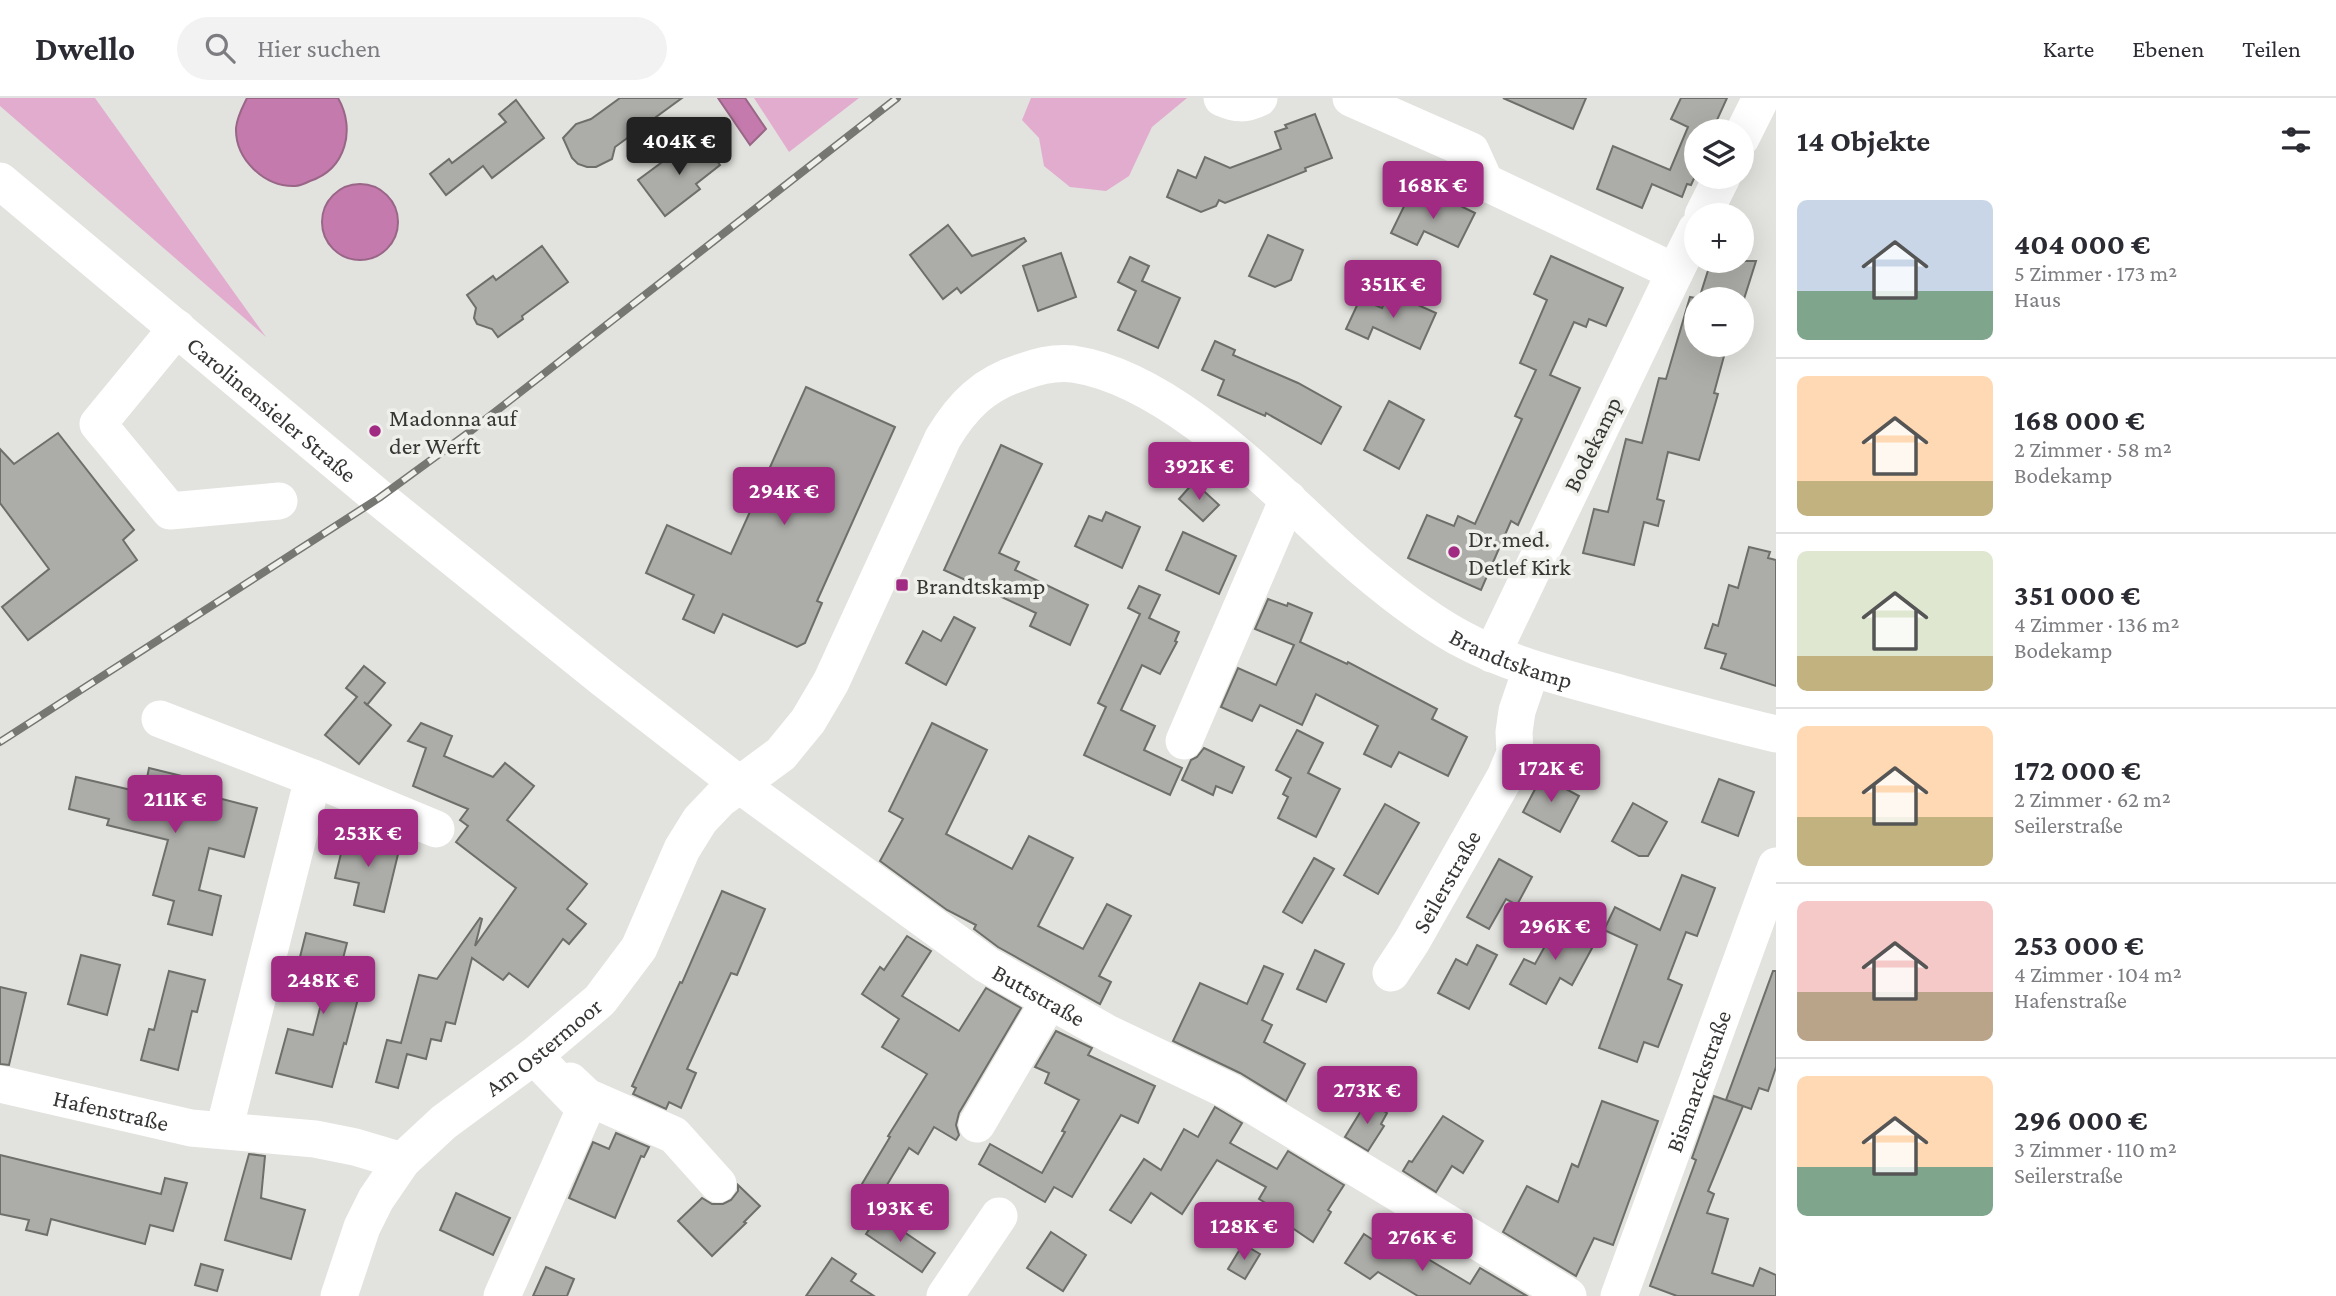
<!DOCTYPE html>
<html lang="de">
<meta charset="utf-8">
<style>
:root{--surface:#fff;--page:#f2f2f3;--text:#2b2b33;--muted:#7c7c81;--line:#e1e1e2;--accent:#a12a83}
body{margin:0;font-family:"Crimson Pro",serif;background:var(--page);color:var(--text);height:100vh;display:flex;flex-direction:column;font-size:26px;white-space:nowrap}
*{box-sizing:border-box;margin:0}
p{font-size:23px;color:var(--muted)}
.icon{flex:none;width:38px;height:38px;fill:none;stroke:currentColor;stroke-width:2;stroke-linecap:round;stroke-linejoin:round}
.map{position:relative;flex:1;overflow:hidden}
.panel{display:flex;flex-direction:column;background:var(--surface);width:560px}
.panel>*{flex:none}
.buttons{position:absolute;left:1684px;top:21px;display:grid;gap:14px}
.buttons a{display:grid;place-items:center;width:70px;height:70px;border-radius:50%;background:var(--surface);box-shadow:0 7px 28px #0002;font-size:35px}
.price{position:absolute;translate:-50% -60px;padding:0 16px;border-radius:7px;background:var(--accent);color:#fff;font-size:23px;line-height:46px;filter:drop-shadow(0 2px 4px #0008)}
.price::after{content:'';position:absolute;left:50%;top:42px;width:21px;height:16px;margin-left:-10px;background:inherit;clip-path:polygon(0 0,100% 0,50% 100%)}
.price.on{background:#222;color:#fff}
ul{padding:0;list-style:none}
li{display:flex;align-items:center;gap:21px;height:175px;padding:0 21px}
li+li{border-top:2px solid var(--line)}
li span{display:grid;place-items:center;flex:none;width:196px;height:140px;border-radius:10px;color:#555}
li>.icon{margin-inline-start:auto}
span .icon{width:84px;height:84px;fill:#fffc;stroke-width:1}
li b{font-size:30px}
h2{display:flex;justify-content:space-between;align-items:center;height:84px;padding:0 21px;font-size:30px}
header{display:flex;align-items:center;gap:42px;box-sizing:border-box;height:98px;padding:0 35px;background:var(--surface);border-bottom:2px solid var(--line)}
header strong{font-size:33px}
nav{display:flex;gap:38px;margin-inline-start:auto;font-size:24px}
.search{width:490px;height:63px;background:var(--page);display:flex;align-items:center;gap:18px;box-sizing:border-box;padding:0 24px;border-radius:38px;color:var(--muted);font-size:26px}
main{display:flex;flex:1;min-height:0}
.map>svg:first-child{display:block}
</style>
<header>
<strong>Dwello</strong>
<div class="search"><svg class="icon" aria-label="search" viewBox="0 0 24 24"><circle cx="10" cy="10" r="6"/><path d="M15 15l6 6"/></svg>Hier suchen</div>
<nav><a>Karte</a><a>Ebenen</a><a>Teilen</a></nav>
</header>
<main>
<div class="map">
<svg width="1776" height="1198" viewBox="0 0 1776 1198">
<rect width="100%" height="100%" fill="#e2e3de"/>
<g fill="#e2accf">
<path d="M 0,0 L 95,0 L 266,239 L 0,8 Z"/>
<path d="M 754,0 L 859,0 L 789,54 Z"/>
<path d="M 1031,0 L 1187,0 L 1152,29 L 1129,78 L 1106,93 L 1070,89 L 1044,68 L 1039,40 L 1022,22 Z"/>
</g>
<g fill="#c47aac" stroke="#968" stroke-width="2">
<path d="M 247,0 L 338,0 C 356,31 346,71 310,83 C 306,85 300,88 295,88 C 264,89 235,61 236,30 C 237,19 242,10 247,0 Z"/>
<path d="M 718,0 L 745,0 L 766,31 L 750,47 Z"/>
<circle cx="360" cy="124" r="38"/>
</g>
<g fill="#acaca8" stroke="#6e6e6a" stroke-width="2">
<path d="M 620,0 L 682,0 L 615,49 L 612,61 L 596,69 L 587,69 L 578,66 L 572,60 L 563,40 L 576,26 L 591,21 Z"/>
<path d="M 1503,0 L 1586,0 L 1573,31 Z"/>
<path d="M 1681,0 L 1727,0 L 1712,33 L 1696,33 L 1696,76 L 1691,87 L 1687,86 L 1682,99 L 1652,86 L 1642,110 L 1597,91 L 1613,48 L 1670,72 L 1688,29 L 1671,21 Z"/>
<path d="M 516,2 L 544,40 L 492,80 L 483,68 L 446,97 L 430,76 L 449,61 L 452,65 L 506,24 L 499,16 Z"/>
<path d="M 1315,16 L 1332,60 L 1305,70 L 1306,73 L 1225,105 L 1219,102 L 1216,108 L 1201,114 L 1167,99 L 1178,72 L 1196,80 L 1205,59 L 1230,70 L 1281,51 L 1275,34 L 1287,30 L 1285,27 Z"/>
<path d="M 701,42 L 720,67 L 696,86 L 700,91 L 665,118 L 638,82 L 673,56 L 677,60 Z"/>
<path d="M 1436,96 L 1475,115 L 1458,149 L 1424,133 L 1417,147 L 1391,135 L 1409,98 L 1431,108 Z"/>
<path d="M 948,127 L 972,158 L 1024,140 L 1026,143 L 961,195 L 957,190 L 943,201 L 910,157 Z"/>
<path d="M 1268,137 L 1303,152 L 1291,182 L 1275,189 L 1249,178 Z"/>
<path d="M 542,148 L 568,184 L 522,218 L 523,221 L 498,239 L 492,231 L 477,226 L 474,220 L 476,210 L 467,197 L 493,178 L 496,182 Z"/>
<path d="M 1061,155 L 1076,199 L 1038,213 L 1023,168 Z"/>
<path d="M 1551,158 L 1623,190 L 1606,228 L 1589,221 L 1586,229 L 1574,224 L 1550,277 L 1580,290 L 1518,427 L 1511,423 L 1481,492 L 1408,460 L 1427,417 L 1454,428 L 1458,418 L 1475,426 L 1522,321 L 1515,318 L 1536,272 L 1520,265 L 1547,202 L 1534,196 Z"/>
<path d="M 1130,159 L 1149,168 L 1142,183 L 1180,200 L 1158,250 L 1118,232 L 1136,193 L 1118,184 Z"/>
<path d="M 1711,163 L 1756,163 L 1744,201 L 1699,201 Z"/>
<path d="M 1389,194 L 1436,215 L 1420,251 L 1373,229 L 1368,241 L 1346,231 L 1360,201 L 1382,210 Z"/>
<path d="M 1690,199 L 1696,200 L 1696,247 L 1727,247 L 1714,295 L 1718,296 L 1699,362 L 1668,354 L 1657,401 L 1664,403 L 1658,428 L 1644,424 L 1634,467 L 1583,455 L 1594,411 L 1608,414 L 1626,341 L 1642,345 L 1659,280 L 1666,281 Z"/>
<path d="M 1215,243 L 1235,252 L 1233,257 L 1298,285 L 1341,309 L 1321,346 L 1266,315 L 1265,318 L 1218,297 L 1224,282 L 1202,272 Z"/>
<path d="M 806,289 L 895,329 L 817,503 L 822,505 L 805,545 L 797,549 L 723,516 L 714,535 L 683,521 L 694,497 L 646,475 L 667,427 L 731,456 Z"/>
<path d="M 1389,303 L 1424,322 L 1399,371 L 1364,352 Z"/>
<path d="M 58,335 L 134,432 L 123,442 L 137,462 L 28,542 L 2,509 L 49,471 L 0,405 L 0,351 L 14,366 Z"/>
<path d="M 1001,347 L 1042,366 L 999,455 L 1019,464 L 1015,472 L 1088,507 L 1070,547 L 1030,528 L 1036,515 L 944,472 Z"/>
<path d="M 1194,384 L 1219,407 L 1203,423 L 1179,401 Z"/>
<path d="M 1106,414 L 1140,429 L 1122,470 L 1075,448 L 1089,418 L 1102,423 Z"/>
<path d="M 1183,434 L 1236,458 L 1219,496 L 1166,472 Z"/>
<path d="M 1749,449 L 1770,454 L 1768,460 L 1776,462 L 1776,588 L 1721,570 L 1726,556 L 1705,550 L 1713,526 L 1718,528 L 1729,487 L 1738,490 Z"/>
<path d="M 1139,488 L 1160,497 L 1149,520 L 1179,534 L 1175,543 L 1177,544 L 1160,576 L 1142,567 L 1121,612 L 1155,628 L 1144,652 L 1182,670 L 1170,697 L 1084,657 L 1106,609 L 1098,605 L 1140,516 L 1128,510 Z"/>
<path d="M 1268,501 L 1287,508 L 1288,505 L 1312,515 L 1300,544 L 1347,566 L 1348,564 L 1437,611 L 1432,621 L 1467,639 L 1448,678 L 1399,654 L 1391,669 L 1364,656 L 1378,628 L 1316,596 L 1302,627 L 1260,607 L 1252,623 L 1221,609 L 1238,570 L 1276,587 L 1294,547 L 1255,531 Z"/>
<path d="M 954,519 L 975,530 L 946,587 L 906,565 L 923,533 L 941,543 Z"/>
<path d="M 364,568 L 385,585 L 367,607 L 364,604 L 391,627 L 359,666 L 325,637 L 357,599 L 346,590 Z"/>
<path d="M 421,625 L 452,638 L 444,658 L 493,679 L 505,665 L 534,688 L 507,722 L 587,786 L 567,811 L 586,826 L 569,846 L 563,841 L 528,889 L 509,875 L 503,882 L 472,860 L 455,926 L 446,924 L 441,943 L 431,941 L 426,961 L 407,956 L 398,990 L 376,984 L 387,942 L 401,945 L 419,877 L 437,881 L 480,820 L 482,821 L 475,848 L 516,790 L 456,744 L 468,728 L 460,722 L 468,711 L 413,688 L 426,650 L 408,643 Z"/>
<path d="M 932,625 L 987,652 L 946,736 L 1012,771 L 1029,738 L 1073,760 L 1038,828 L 1083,851 L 1107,806 L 1131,818 L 1099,878 L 1111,884 L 1100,906 L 998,849 L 974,831 L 976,827 L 947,812 L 880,763 L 903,721 L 889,713 Z"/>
<path d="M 1297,632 L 1323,645 L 1308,675 L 1340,691 L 1316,739 L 1278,720 L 1288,699 L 1283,696 L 1291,680 L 1276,672 Z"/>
<path d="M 1204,650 L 1244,669 L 1232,695 L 1216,688 L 1213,697 L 1182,682 L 1191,662 L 1197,659 Z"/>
<path d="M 149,670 L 190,680 L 187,692 L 257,710 L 244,759 L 209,750 L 199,792 L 221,798 L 212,837 L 168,826 L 174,803 L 153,797 L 168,742 L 107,727 L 109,721 L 69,711 L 76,679 L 144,695 Z"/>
<path d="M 1542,678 L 1579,698 L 1560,734 L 1523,714 Z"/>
<path d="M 1719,681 L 1754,694 L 1738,738 L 1702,724 Z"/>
<path d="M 1633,705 L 1667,724 L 1648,758 L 1639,758 L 1612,743 Z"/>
<path d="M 1385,706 L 1419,725 L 1378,796 L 1344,777 Z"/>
<path d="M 346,735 L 400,748 L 384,814 L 354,807 L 359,785 L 335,780 Z"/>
<path d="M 1314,760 L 1334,771 L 1302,825 L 1283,814 Z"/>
<path d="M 1499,761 L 1532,779 L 1517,807 L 1506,801 L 1489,831 L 1467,819 Z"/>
<path d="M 1682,777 L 1715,790 L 1697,838 L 1686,834 L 1668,881 L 1682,887 L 1658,949 L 1644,944 L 1637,964 L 1599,950 L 1637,847 L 1604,832 L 1615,809 L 1660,832 Z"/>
<path d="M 722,793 L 765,811 L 737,877 L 731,875 L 687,971 L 696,975 L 681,1010 L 669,1004 L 666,1011 L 633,996 L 636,990 L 632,988 L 680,884 L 682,885 Z"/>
<path d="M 1560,821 L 1597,841 L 1572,887 L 1560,880 L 1546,906 L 1510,886 L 1524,861 L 1535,866 Z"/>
<path d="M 306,835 L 347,845 L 339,876 L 363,882 L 346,946 L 344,945 L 332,989 L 276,975 L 288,931 L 313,937 L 328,879 L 297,871 Z"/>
<path d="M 907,838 L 931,853 L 902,898 L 959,933 L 986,890 L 1021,910 L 959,1015 L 956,1027 L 959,1037 L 956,1042 L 934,1029 L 918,1056 L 909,1050 L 878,1102 L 859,1091 L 890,1039 L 888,1038 L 927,976 L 882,949 L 899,921 L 862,896 L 880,869 L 884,872 Z"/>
<path d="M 1477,847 L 1497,857 L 1469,911 L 1438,895 L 1456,861 L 1467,867 Z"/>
<path d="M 1315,852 L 1344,866 L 1326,904 L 1297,891 Z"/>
<path d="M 81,857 L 120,867 L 107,917 L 68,906 Z"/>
<path d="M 1264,868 L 1283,876 L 1262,922 L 1272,927 L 1264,944 L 1305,966 L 1286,1003 L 1240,975 L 1173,943 L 1200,885 L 1247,906 Z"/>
<path d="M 169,873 L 205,882 L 197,914 L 192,913 L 178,972 L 141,962 L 149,931 L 154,932 Z"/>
<path d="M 1773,873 L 1776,873 L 1776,969 L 1768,993 L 1759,990 L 1751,1011 L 1726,1002 Z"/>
<path d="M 0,889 L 26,895 L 9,967 L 0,966 Z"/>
<path d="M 1056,933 L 1092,950 L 1088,957 L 1155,988 L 1138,1025 L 1121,1017 L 1072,1099 L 1054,1089 L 1045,1104 L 979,1066 L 990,1046 L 1042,1075 L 1065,1034 L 1062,1033 L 1079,1002 L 1045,985 L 1049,975 L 1035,969 Z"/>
<path d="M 1714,998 L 1743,1008 L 1708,1093 L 1714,1096 L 1707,1115 L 1728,1121 L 1712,1175 L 1753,1188 L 1760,1170 L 1776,1177 L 1776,1198 L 1677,1198 L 1650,1188 L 1696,1062 L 1692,1060 Z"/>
<path d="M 1367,1003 L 1387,1015 L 1381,1026 L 1384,1028 L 1368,1053 L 1345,1039 Z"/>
<path d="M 1602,1003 L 1658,1023 L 1613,1147 L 1594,1140 L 1576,1178 L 1503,1134 L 1527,1088 L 1558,1104 L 1572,1066 L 1578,1069 Z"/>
<path d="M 1215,1009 L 1242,1025 L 1230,1045 L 1277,1071 L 1288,1053 L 1344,1087 L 1328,1112 L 1331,1114 L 1313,1144 L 1288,1127 L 1292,1121 L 1259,1101 L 1266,1089 L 1217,1062 L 1182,1116 L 1151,1095 L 1131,1125 L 1110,1112 L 1144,1061 L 1161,1072 L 1184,1031 L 1198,1039 Z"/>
<path d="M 1443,1018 L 1483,1043 L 1463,1075 L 1452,1068 L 1436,1094 L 1403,1073 L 1409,1063 L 1412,1064 Z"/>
<path d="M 616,1035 L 649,1049 L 644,1059 L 641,1058 L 615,1120 L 569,1100 L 593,1044 L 609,1051 Z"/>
<path d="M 249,1056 L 265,1058 L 261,1100 L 305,1112 L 291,1161 L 225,1142 Z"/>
<path d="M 0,1057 L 161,1096 L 165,1080 L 187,1085 L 173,1133 L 150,1127 L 145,1146 L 51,1121 L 47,1137 L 26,1132 L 29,1122 L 0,1116 Z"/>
<path d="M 738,1087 L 760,1108 L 744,1124 L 746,1125 L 712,1158 L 678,1123 L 702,1100 L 712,1106 L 723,1106 L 731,1102 L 738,1093 Z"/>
<path d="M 456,1095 L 510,1120 L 493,1157 L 440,1132 Z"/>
<path d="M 879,1117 L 935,1155 L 922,1174 L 866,1136 Z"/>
<path d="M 1051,1134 L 1086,1157 L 1063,1193 L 1027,1170 Z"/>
<path d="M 1364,1136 L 1399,1159 L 1406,1148 L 1470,1186 L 1480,1170 L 1527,1198 L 1418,1198 L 1378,1174 L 1370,1181 L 1345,1165 Z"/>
<path d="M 1243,1146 L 1260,1156 L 1245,1181 L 1228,1171 Z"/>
<path d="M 832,1160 L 856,1176 L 851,1183 L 874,1198 L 806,1198 Z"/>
<path d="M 201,1166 L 223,1172 L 217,1193 L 195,1187 Z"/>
<path d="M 546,1169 L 574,1181 L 567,1198 L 533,1198 Z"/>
</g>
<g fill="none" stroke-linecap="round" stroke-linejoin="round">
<g stroke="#fff" stroke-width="37">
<path d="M 1222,0 C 1236,6 1245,7 1259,0"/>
<path d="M 1351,0 L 1471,53 L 1485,84 L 1675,174 L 1492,556"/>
<path d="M 1741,40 L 1761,0"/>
<path id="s1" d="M 0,83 L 379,400 L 605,582 L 740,687 L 987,867 L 1109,936 L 1231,994 L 1568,1198"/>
<path d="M 1703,117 L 1722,79"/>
<path d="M 1675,174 L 1696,132"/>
<path d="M 177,230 L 98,326 L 170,413 L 279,403"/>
<path d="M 160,621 L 313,680 L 224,1032"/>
<path d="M 1184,643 L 1288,401"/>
<path d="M 313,680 L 436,731"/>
<path id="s2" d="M 1391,875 L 1412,843 L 1505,679 L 1515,655 L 1514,634 L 1517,613 L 1531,572"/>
<path d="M 570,983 L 587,999 L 674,1037 L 718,1086"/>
<path id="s3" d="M 0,986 L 191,1030 L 315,1041 L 355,1049 L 402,1063"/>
<path d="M 977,1026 L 1049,903"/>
<path id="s4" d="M 339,1198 L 362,1129 L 376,1101 L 402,1063 L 444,1024 L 534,958 L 600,902 L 639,850 L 682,751 L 700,722 L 720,701 L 781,656 L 808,623 L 831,584 L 943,340 C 963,307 984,286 1022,274 C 1038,268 1055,264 1073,266 C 1172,281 1272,389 1344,454 C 1379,485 1417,516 1458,539 C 1511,568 1565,580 1623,596 C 1674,610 1725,624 1776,636"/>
<path d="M 502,1198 L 585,1011 L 534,958"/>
<path d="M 945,1198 L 999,1118"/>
<path id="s5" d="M 1619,1198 L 1776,768"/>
</g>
<defs>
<path id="rail" d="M 0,644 L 379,400 L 468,335 L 897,0"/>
</defs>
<use href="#rail" stroke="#767673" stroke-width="8"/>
<use href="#rail" stroke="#eff0eb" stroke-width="5" stroke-dasharray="16" stroke-linecap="butt"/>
</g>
<g fill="#a12a83" stroke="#eff0eb" stroke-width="2.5">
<circle cx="375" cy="333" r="7"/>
<circle cx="1454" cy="454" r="7"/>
<rect x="895" y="480" width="14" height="14" rx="3.5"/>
</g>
<g text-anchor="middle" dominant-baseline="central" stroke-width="7" stroke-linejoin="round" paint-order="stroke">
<g font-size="24" fill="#363634" stroke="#eff0eb">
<text stroke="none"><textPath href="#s1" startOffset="355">Carolinensieler Straße</textPath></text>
<text transform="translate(1592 346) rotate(-64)">Bodekamp</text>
<text stroke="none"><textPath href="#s4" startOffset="1766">Brandtskamp</textPath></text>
<text stroke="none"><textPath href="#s2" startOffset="107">Seilerstraße</textPath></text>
<text stroke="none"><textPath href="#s1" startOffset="1321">Buttstraße</textPath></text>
<text stroke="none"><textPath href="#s4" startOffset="332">Am Ostermoor</textPath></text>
<text stroke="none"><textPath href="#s5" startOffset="229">Bismarckstraße</textPath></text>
<text stroke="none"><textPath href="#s3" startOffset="114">Hafenstraße</textPath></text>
</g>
<g font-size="24" fill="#363634" stroke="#eff0eb" text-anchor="start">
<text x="389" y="319">Madonna auf<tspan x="389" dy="28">der Werft</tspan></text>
<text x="1468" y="440">Dr. med.<tspan x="1468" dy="28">Detlef Kirk</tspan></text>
<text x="916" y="487">Brandtskamp</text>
</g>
</g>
</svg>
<div class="buttons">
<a><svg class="icon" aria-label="layers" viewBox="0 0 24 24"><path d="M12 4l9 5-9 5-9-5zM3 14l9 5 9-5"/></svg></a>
<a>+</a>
<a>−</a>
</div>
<b class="price on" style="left:679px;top:79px">404K €</b>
<b class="price" style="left:1433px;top:123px">168K €</b>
<b class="price" style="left:1393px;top:222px">351K €</b>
<b class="price" style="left:1199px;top:404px">392K €</b>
<b class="price" style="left:784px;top:429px">294K €</b>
<b class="price" style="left:1551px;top:706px">172K €</b>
<b class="price" style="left:175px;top:737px">211K €</b>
<b class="price" style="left:368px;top:771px">253K €</b>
<b class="price" style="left:1555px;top:864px">296K €</b>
<b class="price" style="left:323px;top:918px">248K €</b>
<b class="price" style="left:1367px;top:1028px">273K €</b>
<b class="price" style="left:900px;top:1146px">193K €</b>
<b class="price" style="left:1244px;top:1164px">128K €</b>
<b class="price" style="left:1422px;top:1175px">276K €</b>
</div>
<section class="panel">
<h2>14 Objekte<svg class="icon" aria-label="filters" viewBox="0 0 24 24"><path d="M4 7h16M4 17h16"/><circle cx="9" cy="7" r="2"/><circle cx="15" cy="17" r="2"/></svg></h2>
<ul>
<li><span style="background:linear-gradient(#c9d6e8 65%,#7fa58c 0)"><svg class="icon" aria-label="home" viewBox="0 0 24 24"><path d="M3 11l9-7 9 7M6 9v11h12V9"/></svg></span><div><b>404 000 €</b><p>5 Zimmer · 173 m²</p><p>Haus</p></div></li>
<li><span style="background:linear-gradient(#ffd9b3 75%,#c2b280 0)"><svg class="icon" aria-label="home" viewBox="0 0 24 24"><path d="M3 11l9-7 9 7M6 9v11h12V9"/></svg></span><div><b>168 000 €</b><p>2 Zimmer · 58 m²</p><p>Bodekamp</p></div></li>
<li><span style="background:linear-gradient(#dfe7d0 75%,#c2b280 0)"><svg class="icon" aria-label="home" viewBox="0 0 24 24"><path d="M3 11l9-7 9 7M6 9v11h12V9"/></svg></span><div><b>351 000 €</b><p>4 Zimmer · 136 m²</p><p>Bodekamp</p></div></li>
<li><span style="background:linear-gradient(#ffd9b3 65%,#c2b280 0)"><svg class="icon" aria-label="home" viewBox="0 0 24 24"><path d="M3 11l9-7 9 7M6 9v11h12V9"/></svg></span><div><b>172 000 €</b><p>2 Zimmer · 62 m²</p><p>Seilerstraße</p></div></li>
<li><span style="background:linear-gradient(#f6c9c9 65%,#b9a48a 0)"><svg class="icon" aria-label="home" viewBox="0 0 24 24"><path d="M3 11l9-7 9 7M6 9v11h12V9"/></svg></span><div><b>253 000 €</b><p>4 Zimmer · 104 m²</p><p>Hafenstraße</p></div></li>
<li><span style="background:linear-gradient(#ffd9b3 65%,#7fa58c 0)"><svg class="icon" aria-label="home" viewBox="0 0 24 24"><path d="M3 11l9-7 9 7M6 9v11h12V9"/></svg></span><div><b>296 000 €</b><p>3 Zimmer · 110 m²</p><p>Seilerstraße</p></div></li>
</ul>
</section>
</main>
